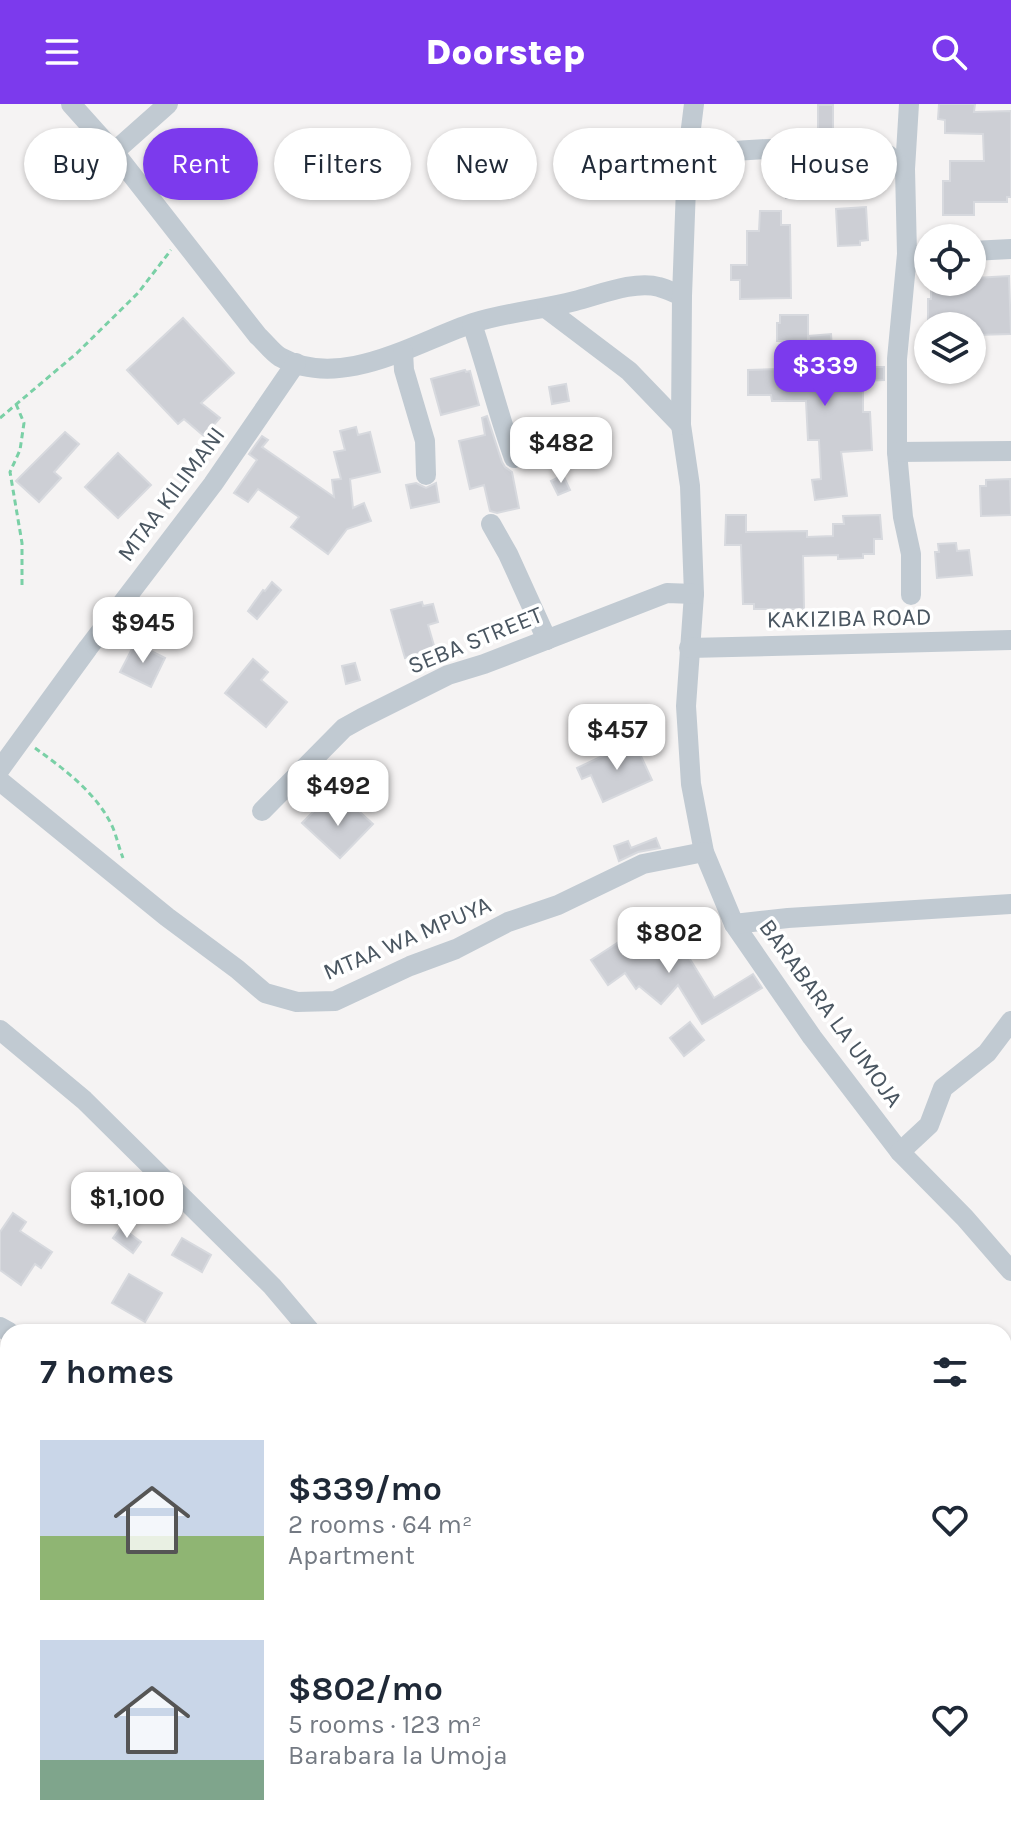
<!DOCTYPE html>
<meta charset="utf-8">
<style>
:root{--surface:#fff;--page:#f6f6f7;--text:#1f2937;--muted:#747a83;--accent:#7c3aed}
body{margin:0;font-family:Karla,sans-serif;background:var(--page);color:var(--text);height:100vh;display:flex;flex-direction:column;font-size:30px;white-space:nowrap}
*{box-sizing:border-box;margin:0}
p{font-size:26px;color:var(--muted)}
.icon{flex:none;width:44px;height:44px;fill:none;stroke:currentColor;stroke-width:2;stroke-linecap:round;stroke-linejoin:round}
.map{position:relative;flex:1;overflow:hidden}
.sheet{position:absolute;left:0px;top:1220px;width:1012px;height:512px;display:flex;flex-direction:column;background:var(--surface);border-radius:24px 24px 0 0;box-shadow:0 2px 6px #0004}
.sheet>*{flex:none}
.top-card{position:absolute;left:24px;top:24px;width:964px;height:72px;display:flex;gap:16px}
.tools{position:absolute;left:914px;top:120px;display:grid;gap:16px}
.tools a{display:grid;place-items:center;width:72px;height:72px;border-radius:50%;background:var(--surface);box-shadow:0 2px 6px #0004;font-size:40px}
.price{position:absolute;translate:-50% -68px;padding:0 18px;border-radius:16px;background:#fff;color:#222;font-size:26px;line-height:52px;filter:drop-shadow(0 2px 4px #0008)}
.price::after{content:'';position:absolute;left:50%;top:48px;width:24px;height:18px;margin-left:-12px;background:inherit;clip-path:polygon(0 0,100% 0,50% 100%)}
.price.current{background:var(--accent);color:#fff}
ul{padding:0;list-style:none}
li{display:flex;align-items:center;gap:24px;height:200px;padding:0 40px}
li span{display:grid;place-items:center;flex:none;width:224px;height:160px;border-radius:0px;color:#555}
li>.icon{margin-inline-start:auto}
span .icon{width:96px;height:96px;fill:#fffc;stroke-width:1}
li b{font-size:34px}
h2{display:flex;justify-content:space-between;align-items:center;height:96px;padding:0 40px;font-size:34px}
.pill{padding:0 28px;border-radius:36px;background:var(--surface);box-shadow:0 2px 6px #0004;font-size:28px;line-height:72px}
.pill.current{background:var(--accent);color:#fff}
header{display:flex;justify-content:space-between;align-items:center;height:104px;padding:0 40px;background:var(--accent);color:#fff;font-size:36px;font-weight:800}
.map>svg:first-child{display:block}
</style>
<header><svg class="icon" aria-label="menu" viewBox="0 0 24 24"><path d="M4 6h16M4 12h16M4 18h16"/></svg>Doorstep<svg class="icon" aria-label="search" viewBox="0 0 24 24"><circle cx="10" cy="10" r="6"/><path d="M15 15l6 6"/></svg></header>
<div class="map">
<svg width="1011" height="1732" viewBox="0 0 1011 1732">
<rect width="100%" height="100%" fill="#f5f3f3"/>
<g fill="#cdcfd5" stroke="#d7d9de" stroke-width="2">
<path d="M 939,0 L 975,0 L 974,8 L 1011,7 L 1011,93 L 1007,93 L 1007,98 L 974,98 L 974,111 L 943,111 L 943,77 L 950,77 L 950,57 L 984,57 L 983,30 L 945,29 L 945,16 L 938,15 Z"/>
<rect x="818" y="1" width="15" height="27"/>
<path d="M 785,58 L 805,58 L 806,94 L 786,94 Z"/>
<path d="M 866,103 L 868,136 L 860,137 L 860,141 L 838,142 L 836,105 Z"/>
<path d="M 760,107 L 781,107 L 781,121 L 790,121 L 791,194 L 740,195 L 740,176 L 731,176 L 731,161 L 747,161 L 747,127 L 759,127 Z"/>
<path d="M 1009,172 L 1011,230 L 976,231 L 976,222 L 928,222 L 928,195 L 931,195 L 931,186 L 939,186 L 939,180 L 975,179 L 975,174 Z"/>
<path d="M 780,211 L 808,211 L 808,237 L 777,237 L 777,219 L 780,219 Z"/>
<path d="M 183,214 L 234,269 L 201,299 L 220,314 L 204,332 L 184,315 L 178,320 L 127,266 Z"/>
<path d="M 831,230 L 833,259 L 855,259 L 854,263 L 884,263 L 884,276 L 863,277 L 863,308 L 870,308 L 872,346 L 841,348 L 847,392 L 815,396 L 812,376 L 821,375 L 819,336 L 808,336 L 806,297 L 772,297 L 771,291 L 748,291 L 748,266 L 781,265 L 781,267 L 810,265 L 809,232 Z"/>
<path d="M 465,266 L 466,268 L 470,267 L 479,301 L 441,311 L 431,275 Z"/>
<path d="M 566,280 L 569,297 L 552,300 L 549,283 Z"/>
<path d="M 487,312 L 502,358 L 505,363 L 512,368 L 519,404 L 497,409 L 490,407 L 484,381 L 470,385 L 459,337 L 485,331 L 482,314 Z"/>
<path d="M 356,323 L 358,331 L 370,328 L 380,368 L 350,375 L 353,404 L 364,399 L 371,417 L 347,425 L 328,450 L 291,423 L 299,413 L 258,385 L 248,398 L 234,389 L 257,356 L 249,350 L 262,332 L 268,336 L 262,343 L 334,393 L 332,376 L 341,375 L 334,348 L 345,346 L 340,327 Z"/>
<path d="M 65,328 L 79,340 L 54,368 L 61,374 L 39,398 L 16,377 Z"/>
<path d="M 118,349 L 151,381 L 118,414 L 85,383 Z"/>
<path d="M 563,371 L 570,386 L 558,391 L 551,377 Z"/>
<path d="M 1010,375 L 1011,411 L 981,412 L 980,382 L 986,382 L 986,376 Z"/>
<path d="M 416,379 L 426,384 L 436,379 L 439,398 L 411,404 L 406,381 Z"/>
<path d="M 726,411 L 746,411 L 746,428 L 807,427 L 807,433 L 833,432 L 833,420 L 844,420 L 843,412 L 880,411 L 882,435 L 874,435 L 874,450 L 863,450 L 863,454 L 838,455 L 838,451 L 803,452 L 804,505 L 754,505 L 754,500 L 743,500 L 741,441 L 725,441 Z"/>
<path d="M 956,439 L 957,447 L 969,446 L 972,471 L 937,474 L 935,448 L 939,448 L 938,440 Z"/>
<path d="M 272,478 L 281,486 L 257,515 L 248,507 L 263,486 L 265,487 Z"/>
<path d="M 422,498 L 423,502 L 433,500 L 438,518 L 428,521 L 435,545 L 405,554 L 391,506 Z"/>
<path d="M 135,539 L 165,554 L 151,583 L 120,568 Z"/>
<path d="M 253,555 L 268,568 L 261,576 L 287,598 L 266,623 L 225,589 Z"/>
<path d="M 355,559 L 360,576 L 346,580 L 342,562 Z"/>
<path d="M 634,637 L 652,676 L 603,698 L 591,671 L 582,675 L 577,664 Z"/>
<path d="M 351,700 L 373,720 L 340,754 L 302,719 L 320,701 L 336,716 Z"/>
<path d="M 656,734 L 660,744 L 638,748 L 619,757 L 614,742 L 628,737 L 631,744 Z"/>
<path d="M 636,827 L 649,847 L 659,841 L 666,851 L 687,833 L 697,845 L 688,852 L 714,894 L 753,870 L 762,884 L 702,920 L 678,881 L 661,900 L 639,882 L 636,885 L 625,869 L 608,881 L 591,856 Z"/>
<path d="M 690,918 L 704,936 L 684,952 L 670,934 Z"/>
<path d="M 13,1109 L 26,1118 L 20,1127 L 52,1148 L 41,1164 L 35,1160 L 21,1181 L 0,1166 L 0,1128 Z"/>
<path d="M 121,1123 L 141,1138 L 133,1149 L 113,1134 Z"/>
<path d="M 182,1134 L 211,1151 L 202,1168 L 172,1151 Z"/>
<path d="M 129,1170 L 162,1189 L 145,1218 L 112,1199 Z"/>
</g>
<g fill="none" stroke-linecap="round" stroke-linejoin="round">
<g stroke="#7ad0a6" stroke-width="3" stroke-dasharray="6 4" stroke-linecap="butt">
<path d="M 16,300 L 24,319 L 20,346 L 10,368 L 22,439 L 22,482"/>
<path d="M 0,314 L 77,249 L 138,189 L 171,146"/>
<path d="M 35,644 C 64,665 98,690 113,724 C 117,734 119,744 123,754"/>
<path d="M 1004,1306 L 1011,1304"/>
<path d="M 432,1732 L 440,1724"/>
</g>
<g stroke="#c1cad2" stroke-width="20">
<path d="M 71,0 L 114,48 L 258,232 C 265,238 272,248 280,253 C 341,287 416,238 473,219 C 507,208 541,206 575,197 C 599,191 635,176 659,183 C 667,185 674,189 682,192"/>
<path d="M 694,0 L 687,56 L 682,192 L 681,321 L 690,382 L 694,490 L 686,602 L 691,680 L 704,748 L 734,820 L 812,933 L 900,1048 L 965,1114 L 1011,1167"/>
<path d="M 909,0 L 905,65 L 907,150 L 897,255 L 897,348 L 903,413 L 911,450 L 911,491"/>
<path d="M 114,48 L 168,0"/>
<path d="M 687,56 C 749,39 813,46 876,47 L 888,51 L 905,65"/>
<path d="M 972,147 L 1011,145"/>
<path d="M 547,205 L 629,267 L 681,321"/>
<path d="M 472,220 C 487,264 498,310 514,354"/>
<path d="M 403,248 L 404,266 L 425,337 L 426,371"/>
<path d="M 897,348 L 1011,347"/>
<path d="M 491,420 L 508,450 L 547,536"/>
<path d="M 689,544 L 1011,536"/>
<path d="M 0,665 L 88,544 L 213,380 L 296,259"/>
<path d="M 0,677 L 167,813 L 237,865 L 265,889 L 297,898 L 335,897 L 410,862 L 456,845 L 508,818 L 558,801 L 643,760 L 704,748"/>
<path d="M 262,707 L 344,624 L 362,614 L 448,571 L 484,560 L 667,489 L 694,490"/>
<path d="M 734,820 L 788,814 L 1011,800"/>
<path d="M 0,926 L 84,996 L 272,1182 L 311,1228"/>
<path d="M 900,1048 L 929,1021 L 943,984 L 987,949 L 1011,917"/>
<path d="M 0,1223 L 9,1228"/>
<path d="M 1004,1278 L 1011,1269"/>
<path d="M 0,1538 L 8,1533"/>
<path d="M 1004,1614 L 1011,1618"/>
<path d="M 1004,1662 L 1011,1654"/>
<path d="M 386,1724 L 398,1732"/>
<path d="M 645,1724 L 649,1732"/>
<path d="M 166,1732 L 172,1724"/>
<path d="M 905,1732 L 919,1724"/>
</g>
</g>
<g text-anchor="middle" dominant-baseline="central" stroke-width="7" stroke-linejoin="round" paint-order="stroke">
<g font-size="24" fill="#4a5661" stroke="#fff">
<text transform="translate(171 390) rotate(-53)">MTAA KILIMANI</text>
<text transform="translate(849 514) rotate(-1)">KAKIZIBA ROAD</text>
<text transform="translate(475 536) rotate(-22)">SEBA STREET</text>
<text transform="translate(407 834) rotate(-23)">MTAA WA MPUYA</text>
<text transform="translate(831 909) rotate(54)">BARABARA LA UMOJA</text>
</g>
</g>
</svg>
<div class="tools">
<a><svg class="icon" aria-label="locate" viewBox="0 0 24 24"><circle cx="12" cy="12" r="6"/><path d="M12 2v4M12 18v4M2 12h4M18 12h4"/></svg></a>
<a><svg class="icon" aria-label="layers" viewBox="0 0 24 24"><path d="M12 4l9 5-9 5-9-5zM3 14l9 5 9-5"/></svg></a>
</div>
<b class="price current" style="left:825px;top:304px">$339</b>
<b class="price" style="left:561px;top:381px">$482</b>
<b class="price" style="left:143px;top:561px">$945</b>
<b class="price" style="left:617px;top:668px">$457</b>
<b class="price" style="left:338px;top:724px">$492</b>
<b class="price" style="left:669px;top:871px">$802</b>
<b class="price" style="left:127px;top:1136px">$1,100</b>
<div class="top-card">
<a class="pill">Buy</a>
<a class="pill current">Rent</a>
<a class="pill">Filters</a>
<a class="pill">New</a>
<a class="pill">Apartment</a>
<a class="pill">House</a>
</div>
<section class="sheet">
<h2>7 homes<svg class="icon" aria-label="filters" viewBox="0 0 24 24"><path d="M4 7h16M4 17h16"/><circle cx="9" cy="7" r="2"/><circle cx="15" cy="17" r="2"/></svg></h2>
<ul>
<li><span style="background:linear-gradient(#c9d6e8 60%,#8fb573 0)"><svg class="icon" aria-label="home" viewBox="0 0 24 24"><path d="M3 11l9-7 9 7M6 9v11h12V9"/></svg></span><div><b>$339/mo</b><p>2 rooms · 64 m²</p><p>Apartment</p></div><svg class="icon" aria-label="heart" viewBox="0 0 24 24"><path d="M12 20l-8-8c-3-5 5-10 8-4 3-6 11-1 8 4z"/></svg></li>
<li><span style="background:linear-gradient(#c9d6e8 75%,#7fa58c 0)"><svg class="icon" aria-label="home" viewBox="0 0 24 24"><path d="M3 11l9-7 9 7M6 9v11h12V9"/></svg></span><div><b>$802/mo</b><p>5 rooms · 123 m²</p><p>Barabara la Umoja</p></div><svg class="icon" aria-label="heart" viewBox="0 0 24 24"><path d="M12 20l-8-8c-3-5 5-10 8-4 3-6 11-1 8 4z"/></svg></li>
</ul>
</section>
</div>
